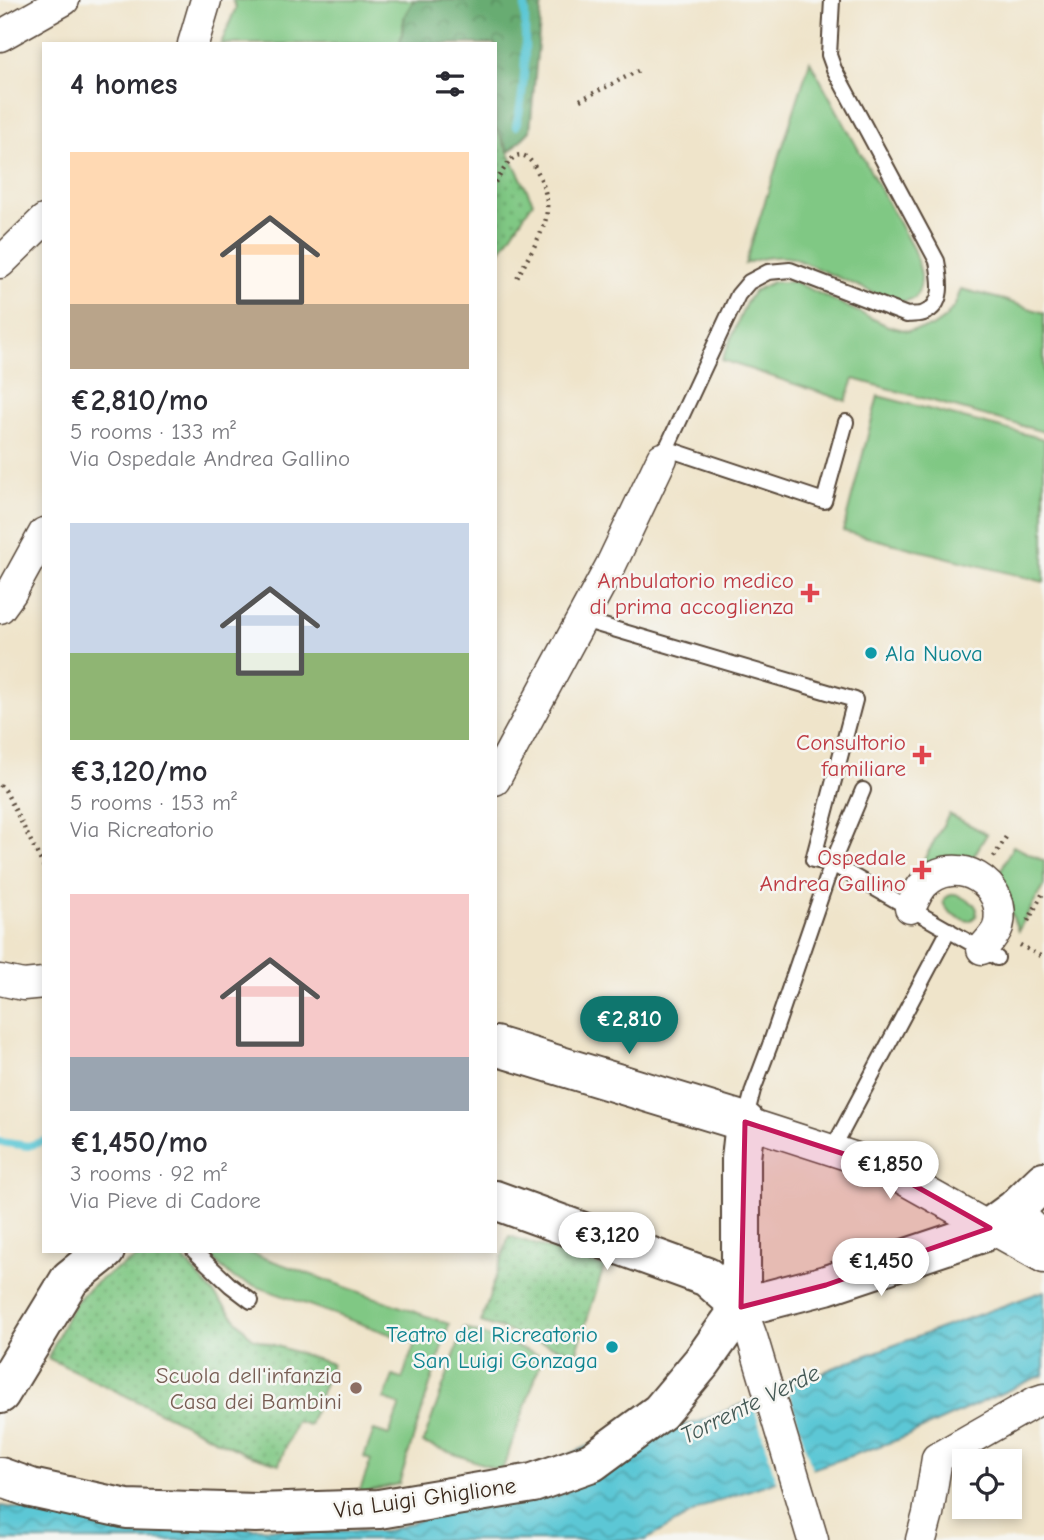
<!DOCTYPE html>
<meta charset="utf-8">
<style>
:root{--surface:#fff;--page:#f7f7f7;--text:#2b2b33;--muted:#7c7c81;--accent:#0f766e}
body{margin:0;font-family:"Comic Neue",sans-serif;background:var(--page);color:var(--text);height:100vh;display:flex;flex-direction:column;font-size:26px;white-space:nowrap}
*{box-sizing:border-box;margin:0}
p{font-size:23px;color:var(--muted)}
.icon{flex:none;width:38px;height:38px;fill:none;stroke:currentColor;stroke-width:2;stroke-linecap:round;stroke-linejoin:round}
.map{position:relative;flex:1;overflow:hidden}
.drawer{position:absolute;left:42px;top:42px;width:455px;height:1211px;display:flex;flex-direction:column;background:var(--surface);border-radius:0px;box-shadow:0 4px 10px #0003}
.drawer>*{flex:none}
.fabs{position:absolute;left:952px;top:1449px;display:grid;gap:14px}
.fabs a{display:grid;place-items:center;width:70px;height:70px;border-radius:0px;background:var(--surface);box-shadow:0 4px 10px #0003;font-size:35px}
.price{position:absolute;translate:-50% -60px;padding:0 16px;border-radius:24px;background:#fff;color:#222;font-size:23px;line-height:46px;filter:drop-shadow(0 2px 4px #0008)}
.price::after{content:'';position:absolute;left:50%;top:42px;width:21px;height:16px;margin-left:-10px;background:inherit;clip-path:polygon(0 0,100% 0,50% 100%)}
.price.selected{background:var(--accent);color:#fff}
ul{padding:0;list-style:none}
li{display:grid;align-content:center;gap:14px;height:371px;padding:0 28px}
li span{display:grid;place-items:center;height:217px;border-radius:0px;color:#555}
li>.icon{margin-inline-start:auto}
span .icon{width:126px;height:126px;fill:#fffc;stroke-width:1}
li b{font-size:30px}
h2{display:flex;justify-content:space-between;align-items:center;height:84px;padding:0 28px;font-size:30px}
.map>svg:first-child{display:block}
</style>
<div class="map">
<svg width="1044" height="1540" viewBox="0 0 1044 1540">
<defs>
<pattern id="forest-crowns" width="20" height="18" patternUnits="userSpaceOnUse" patternTransform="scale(1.75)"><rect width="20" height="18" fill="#68ac72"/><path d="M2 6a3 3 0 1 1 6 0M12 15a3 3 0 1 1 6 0" fill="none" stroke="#578c5d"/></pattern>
<pattern id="park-dots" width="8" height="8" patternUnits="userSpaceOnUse" patternTransform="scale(1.75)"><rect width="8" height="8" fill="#80c884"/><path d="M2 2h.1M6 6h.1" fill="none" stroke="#6aa36b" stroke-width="1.8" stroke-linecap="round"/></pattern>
<pattern id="water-waves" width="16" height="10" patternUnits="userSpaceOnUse" patternTransform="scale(1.75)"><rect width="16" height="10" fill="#5cc7d5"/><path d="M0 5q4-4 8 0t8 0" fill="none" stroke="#4da2ac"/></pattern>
</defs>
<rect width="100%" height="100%" fill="#f6f6f2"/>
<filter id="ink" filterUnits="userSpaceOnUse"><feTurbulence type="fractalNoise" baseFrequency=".0143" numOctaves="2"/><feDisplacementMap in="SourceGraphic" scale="14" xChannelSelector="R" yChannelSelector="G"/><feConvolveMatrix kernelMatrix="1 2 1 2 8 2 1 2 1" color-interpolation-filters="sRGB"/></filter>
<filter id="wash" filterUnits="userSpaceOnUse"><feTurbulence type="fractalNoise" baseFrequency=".00686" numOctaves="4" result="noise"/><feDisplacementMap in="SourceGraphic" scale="28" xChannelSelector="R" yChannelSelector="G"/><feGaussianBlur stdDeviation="1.57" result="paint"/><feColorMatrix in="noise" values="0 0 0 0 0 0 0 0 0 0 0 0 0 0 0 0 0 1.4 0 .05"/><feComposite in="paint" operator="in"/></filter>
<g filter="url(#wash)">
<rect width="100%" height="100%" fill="#efe4ca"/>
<g fill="#80c884" stroke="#5e7951" stroke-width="2">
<path d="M 232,0 L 414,0 L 405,15 L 400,44 L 221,44 L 236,7 Z"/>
<path d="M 810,61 L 913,249 C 920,268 926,280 915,298 L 906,301 L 893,301 L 793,258 C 775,255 761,257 745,264 Z"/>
<path d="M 773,282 L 795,282 L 888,326 L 908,331 L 932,327 L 945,318 L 955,305 L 961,289 L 1004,300 L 1044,313 L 1044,432 L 854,379 L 846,401 L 722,360 L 746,303 L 754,291 Z"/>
<path d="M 878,396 L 1044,439 L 1044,582 L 843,531 Z"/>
<path d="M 949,814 L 987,834 L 973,857 L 920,867 Z"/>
<path d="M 1013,846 L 1044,861 L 1044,885 L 1018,931 L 998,876 Z"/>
<path d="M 956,894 L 974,904 L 977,909 L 976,916 L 970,921 C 954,920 928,898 956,894 Z"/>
<path d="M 204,1251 L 245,1251 L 449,1324 L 399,1484 L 359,1493 L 371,1460 L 364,1457 L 374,1430 L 389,1435 L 400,1405 L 384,1399 L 393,1376 L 402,1379 L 415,1343 L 233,1278 Z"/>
<path d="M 464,1328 L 543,1356 L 502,1471 L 423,1443 Z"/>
</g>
<path fill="url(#forest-crowns)" stroke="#526b48" stroke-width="2" d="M 414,0 L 542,0 L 530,131 L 509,152 L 495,126 L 495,44 L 400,44 L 405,15 Z"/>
<g fill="url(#park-dots)" stroke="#5e7951" stroke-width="2">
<path d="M 495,126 L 533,202 L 495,259 Z"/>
<path d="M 509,1236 L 604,1267 L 576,1354 L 481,1322 Z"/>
<path d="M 147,1252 L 178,1252 L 252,1338 L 332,1364 L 309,1425 L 296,1421 L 279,1464 L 246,1454 L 48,1358 C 56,1342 62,1323 72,1308 C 89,1281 121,1267 147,1252 Z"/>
</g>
<path fill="url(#water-waves)" stroke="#4c787a" stroke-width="2" d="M 1044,1291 L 1044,1375 L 1033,1379 L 900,1439 L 709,1504 L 645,1540 L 0,1540 L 0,1506 L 132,1525 L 384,1532 L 426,1518 L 609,1437 L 695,1423 L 856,1359 Z"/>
<path fill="#efe4ca" d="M 786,1383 L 813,1472 L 777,1484 L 751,1397 Z"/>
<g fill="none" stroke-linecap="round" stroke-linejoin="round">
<g stroke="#5cc7d5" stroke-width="8">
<path d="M 516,126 C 527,85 525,42 525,0"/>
<path d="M 0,1142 L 28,1146 L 44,1141"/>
</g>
</g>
</g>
<g filter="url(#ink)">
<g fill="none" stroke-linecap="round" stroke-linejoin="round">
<defs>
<g id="lane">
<path d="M 665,448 L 824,501 L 846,422"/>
<path d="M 662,458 L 738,295 L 749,282 L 768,272 L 790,270 L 907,315 C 912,314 920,315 924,313 C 946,304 940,278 937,261 L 834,69 L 829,55 L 832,0"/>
<path d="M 583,620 L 855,700 L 813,860 L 832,864 L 997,958"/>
<path d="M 745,1121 L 753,1090 L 770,1045 L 832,864 L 863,790"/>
<path d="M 832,1150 L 949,930"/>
<path d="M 194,1251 L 230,1285 L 251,1301"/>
</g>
<g id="street">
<path d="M 0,36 L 64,0"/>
<path d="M 193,44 L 206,0"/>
<path d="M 0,263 L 44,220"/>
<path d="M 0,608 L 11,593 L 44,533"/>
<path d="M 495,780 L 611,565 L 662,458"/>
<path d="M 910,908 C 914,901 918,890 924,884 C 955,852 1010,883 998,927 C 996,934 987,943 982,949"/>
<path d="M 0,980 L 23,985 L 44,983"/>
<path d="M 745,1122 L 878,1165 L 1044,1258"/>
<path d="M 1015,1209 L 1044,1238"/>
<path d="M 741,1307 L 753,1340 L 813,1540"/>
<path d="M 921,1540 L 928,1514 L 937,1458 L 1035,1402 L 1044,1399"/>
</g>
<g id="secondary">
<path d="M 495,1046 L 745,1122 L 741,1159 L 741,1307"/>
<path d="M 495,1200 L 707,1277 L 741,1307"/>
<path d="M 741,1307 L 826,1285 L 982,1233 L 1015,1209 L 1044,1181"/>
<path d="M 0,1394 L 70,1279 L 105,1251"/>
<path d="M 0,1477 L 31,1488 L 127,1509 L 256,1513 L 379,1509 L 533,1483 L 592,1462 L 660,1412 L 702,1362 L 741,1307"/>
</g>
</defs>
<use href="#lane" stroke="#564638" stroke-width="18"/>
<use href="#street" stroke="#564638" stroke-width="33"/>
<use href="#secondary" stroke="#564638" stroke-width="42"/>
<g stroke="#564638" stroke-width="4.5" stroke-dasharray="2 5" stroke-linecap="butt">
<path d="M 580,100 L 638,71"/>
<path d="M 495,182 C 501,175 508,160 516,156 C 532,149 544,185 546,196 C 548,203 547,212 546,218 C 543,233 525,263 517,278"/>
<path d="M 0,785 L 5,790 L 44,867"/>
<path d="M 994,857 L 1006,837"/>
<path d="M 1028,921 L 1044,891"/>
<path d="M 1020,945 L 1044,958"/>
</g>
<use href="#lane" stroke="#fff" stroke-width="14"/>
<use href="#street" stroke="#fff" stroke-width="30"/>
<use href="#secondary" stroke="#fff" stroke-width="38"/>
</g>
</g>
<path fill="#c2185b" fill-opacity="0.2" stroke="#c2185b" stroke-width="5" stroke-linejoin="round" d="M 745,1122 L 878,1165 L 990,1228 L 826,1285 L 741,1307 Z"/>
<g fill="#e0444e" stroke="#f6f6f2" stroke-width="2.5">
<path d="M806.5 582.5h7v7h7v7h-7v7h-7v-7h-7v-7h7z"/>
<path d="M918.5 744.5h7v7h7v7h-7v7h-7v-7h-7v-7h7z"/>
<path d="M918.5 859.5h7v7h7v7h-7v7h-7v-7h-7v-7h7z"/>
</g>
<g fill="#0f9aa8" stroke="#f6f6f2" stroke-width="2.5">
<circle cx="871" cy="653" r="7"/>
<circle cx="612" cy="1347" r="7"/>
</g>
<circle fill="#8d6e63" stroke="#f6f6f2" stroke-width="2.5" cx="356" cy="1388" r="7"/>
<g text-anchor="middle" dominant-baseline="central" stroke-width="5" stroke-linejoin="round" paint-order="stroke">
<g font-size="23" fill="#be3a42" stroke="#f6f6f2" text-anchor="end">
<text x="794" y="580">Ambulatorio medico<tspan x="794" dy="26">di prima accoglienza</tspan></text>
<text x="906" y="742">Consultorio<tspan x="906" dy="26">familiare</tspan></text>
<text x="906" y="857">Ospedale<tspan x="906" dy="26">Andrea Gallino</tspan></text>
</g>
<g font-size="23" fill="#0d838f" stroke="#f6f6f2" text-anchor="start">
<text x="885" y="653">Ala Nuova</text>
<text x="598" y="1334" text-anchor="end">Teatro del Ricreatorio<tspan x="598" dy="26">San Luigi Gonzaga</tspan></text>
</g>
<g font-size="23" fill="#785e54" stroke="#f6f6f2" text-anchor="end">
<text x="342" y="1375">Scuola dell'infanzia<tspan x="342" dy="26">Casa dei Bambini</tspan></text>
</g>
<g font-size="23" fill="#3b2a1e" stroke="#f6f6f2">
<text transform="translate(425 1498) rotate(-8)">Via Luigi Ghiglione</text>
</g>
<g font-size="24" font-style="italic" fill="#455955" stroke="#f6f6f2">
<text transform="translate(750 1404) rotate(-26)">Torrente Verde</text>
</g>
</g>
</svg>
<div class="fabs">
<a><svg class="icon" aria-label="locate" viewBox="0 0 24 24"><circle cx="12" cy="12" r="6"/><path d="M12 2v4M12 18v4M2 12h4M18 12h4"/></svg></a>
</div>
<b class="price selected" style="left:629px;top:1056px">€2,810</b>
<b class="price" style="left:890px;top:1201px">€1,850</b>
<b class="price" style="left:607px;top:1272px">€3,120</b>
<b class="price" style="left:881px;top:1298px">€1,450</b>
<section class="drawer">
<h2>4 homes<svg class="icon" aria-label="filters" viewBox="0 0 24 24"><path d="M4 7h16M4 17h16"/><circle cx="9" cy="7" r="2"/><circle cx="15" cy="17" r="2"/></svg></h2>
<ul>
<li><span style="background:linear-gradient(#ffd9b3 70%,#b9a48a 0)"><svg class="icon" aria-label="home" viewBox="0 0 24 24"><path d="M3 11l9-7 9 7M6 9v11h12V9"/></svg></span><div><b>€2,810/mo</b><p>5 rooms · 133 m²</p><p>Via Ospedale Andrea Gallino</p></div></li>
<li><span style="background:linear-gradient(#c9d6e8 60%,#8fb573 0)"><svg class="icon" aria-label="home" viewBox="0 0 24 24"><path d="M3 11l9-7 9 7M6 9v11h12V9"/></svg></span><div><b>€3,120/mo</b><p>5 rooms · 153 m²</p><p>Via Ricreatorio</p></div></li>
<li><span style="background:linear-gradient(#f6c9c9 75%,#9aa5b1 0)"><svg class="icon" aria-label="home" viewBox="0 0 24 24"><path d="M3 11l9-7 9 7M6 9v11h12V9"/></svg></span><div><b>€1,450/mo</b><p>3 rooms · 92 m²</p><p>Via Pieve di Cadore</p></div></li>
</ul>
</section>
</div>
